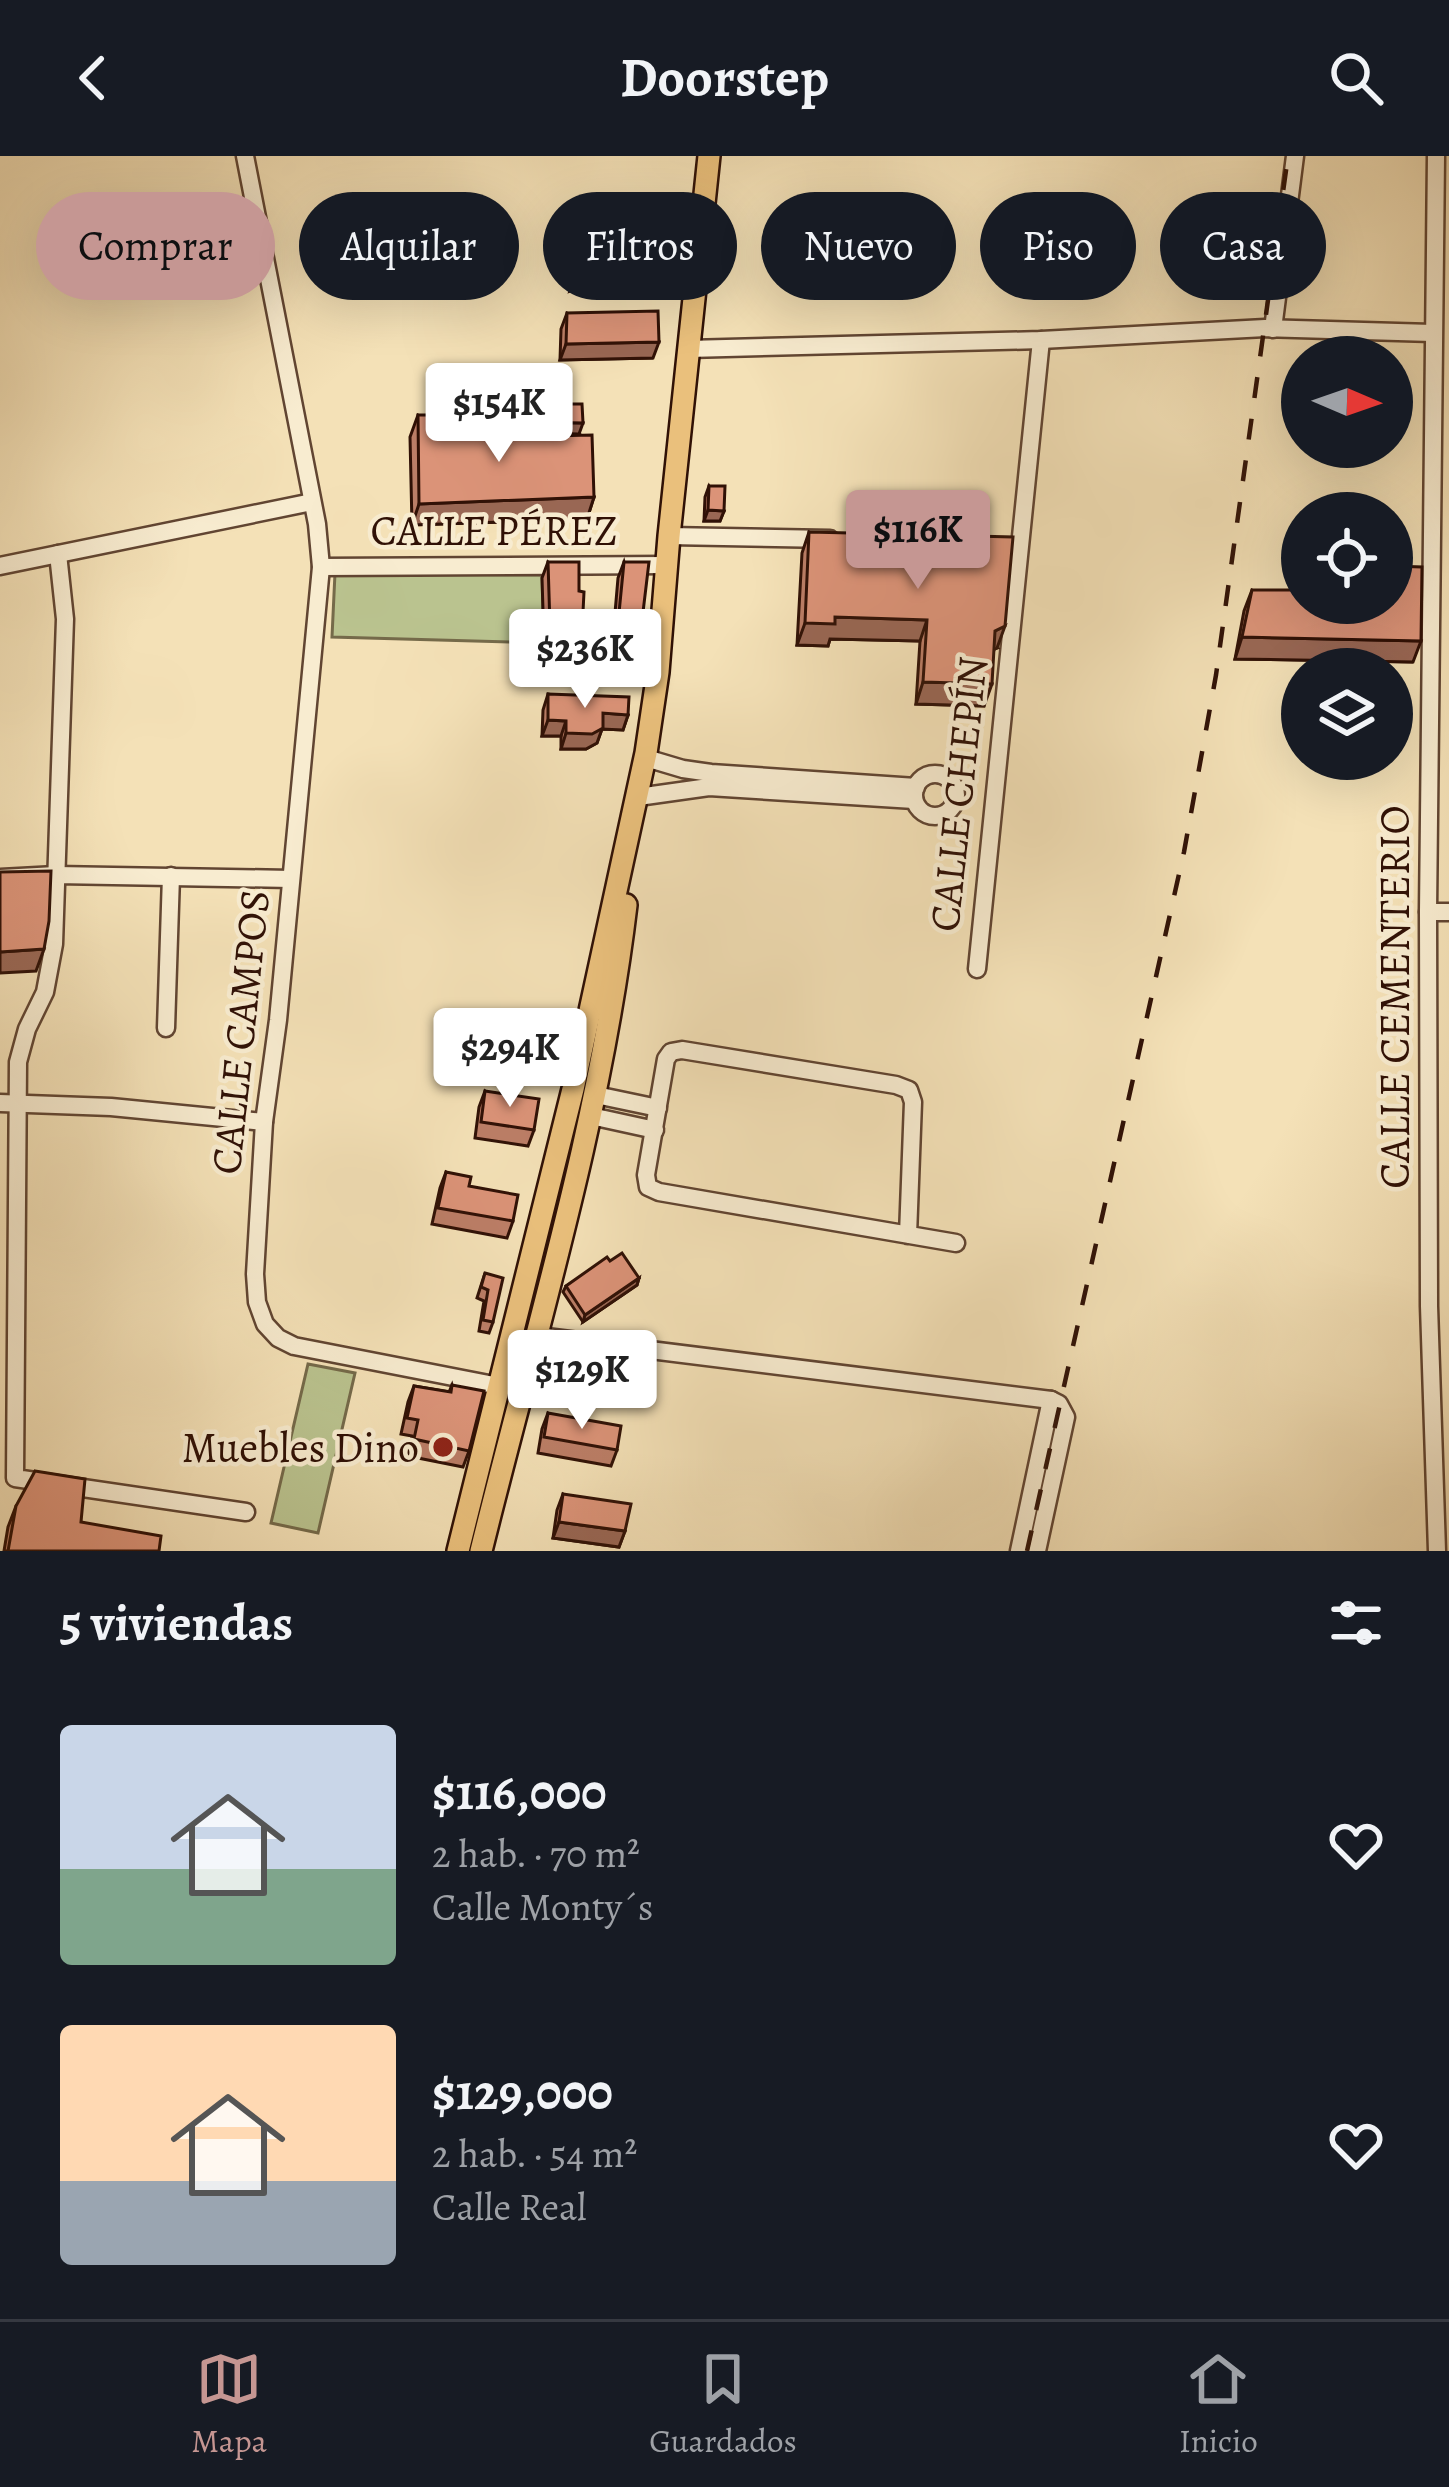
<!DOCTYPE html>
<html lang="es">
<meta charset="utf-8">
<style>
:root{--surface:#171b24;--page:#242831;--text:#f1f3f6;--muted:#9ea1a6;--line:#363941;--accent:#c59692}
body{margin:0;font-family:Alegreya,serif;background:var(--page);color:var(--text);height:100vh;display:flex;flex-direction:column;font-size:45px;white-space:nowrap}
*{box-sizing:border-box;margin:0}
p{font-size:39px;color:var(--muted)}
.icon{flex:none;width:66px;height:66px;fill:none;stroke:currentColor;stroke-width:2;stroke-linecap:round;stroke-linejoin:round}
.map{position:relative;height:1395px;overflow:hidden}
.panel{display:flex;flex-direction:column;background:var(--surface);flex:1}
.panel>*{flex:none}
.banner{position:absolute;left:36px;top:36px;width:1377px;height:108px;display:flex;gap:24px}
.needle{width:78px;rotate:92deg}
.controls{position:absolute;left:1281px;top:180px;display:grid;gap:24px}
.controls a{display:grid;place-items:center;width:132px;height:132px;border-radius:50%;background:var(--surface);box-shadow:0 12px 48px #0002;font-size:60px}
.price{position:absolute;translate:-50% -102px;padding:0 27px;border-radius:12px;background:#fff;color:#222;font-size:39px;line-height:78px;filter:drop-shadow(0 3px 6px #0008)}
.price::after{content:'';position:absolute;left:50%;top:72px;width:36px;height:27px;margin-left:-18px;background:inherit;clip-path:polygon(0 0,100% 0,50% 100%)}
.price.active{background:var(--accent);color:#111}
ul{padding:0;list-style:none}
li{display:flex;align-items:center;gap:36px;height:300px;padding:0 60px}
li span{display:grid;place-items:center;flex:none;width:336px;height:240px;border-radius:12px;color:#555}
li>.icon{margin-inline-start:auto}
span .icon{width:144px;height:144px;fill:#fffc;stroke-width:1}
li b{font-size:51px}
h2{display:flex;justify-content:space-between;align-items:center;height:144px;padding:0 60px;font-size:51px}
.tag{padding:0 42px;border-radius:54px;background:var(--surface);box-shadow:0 12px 48px #0002;font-size:42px;line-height:108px}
.tag.active{background:var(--accent);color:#111}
header{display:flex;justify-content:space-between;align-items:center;height:156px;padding:0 60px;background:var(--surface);font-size:54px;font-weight:700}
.tabs{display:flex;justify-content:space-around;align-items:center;height:168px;border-top:3px solid var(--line);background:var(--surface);font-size:33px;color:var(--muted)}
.tabs a{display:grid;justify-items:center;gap:6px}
.tabs .active{color:var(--accent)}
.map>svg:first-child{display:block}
</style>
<header><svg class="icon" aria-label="back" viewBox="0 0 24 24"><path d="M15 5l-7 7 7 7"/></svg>Doorstep<svg class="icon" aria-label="search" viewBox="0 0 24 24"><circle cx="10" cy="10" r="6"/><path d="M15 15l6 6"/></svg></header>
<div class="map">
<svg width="1449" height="1395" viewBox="0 0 1449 1395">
<rect width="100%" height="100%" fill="#f4e1b7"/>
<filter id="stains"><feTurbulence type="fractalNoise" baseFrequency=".00167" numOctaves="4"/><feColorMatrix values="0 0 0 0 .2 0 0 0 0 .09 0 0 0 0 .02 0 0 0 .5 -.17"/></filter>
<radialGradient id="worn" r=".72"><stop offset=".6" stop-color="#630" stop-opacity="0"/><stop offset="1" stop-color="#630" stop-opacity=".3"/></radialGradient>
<g fill="#bac38f" stroke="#756a4a" stroke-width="3">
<path d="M 335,417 L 542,419 L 544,487 L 332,481 Z"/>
<path d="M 308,1208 L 355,1217 L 318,1377 L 271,1367 Z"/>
</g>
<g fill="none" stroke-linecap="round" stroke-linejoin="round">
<defs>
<g id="minor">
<path d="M 245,0 L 317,368 L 321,411 L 278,864 L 264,966 L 255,1118 L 257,1146 L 265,1168 L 278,1182 L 294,1190 L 499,1230"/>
<path d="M 1436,0 L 1428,756 L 1429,1150 L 1437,1395"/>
<path d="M 1273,173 L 1295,0"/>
<path d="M 688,193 L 1041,184 L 1265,172 L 1432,177"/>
<path d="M 669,380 L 830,383"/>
<path d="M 58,398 L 65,463 L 54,788 L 45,836 L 27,873 L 18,906 L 15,1322 L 246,1356"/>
<path d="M 0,410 L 312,346"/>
<path d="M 321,411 L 667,409"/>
<path d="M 646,602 L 683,613 L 711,617 L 916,631"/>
<circle cx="935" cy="639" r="21"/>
<path d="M 638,641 L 709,631 L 914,644"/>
<path d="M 0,722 L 56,719 L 291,723"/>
<path d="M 1428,756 L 1449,756"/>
<path d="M 977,813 L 1041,184"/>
<path d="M 166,872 L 171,720"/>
<path d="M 596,939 L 658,952"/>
<path d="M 0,947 L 111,951 L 264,966"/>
<path d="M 591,960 L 655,974"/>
<path d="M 908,1079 L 913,946 L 909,934 L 896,929 L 682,894 L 671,896 L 666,903 L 646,1019 L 648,1031 L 659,1036 L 956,1087"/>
<path d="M 538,1180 L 1051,1244"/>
<path d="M 1019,1395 L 1051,1244"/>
<path d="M 1037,1395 L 1066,1261 L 1059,1248 L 1051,1244"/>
</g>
<g id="major">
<path d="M 458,1395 L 573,933 L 646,597 L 658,516 L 669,380 L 709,0"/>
<path d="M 481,1395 C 534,1180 600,969 626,749"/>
</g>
</defs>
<use href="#minor" stroke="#614532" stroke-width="21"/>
<use href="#major" stroke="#301106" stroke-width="26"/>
<use href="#minor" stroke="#f8ecd0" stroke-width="16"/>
<use href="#major" stroke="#eac07c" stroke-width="21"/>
<path stroke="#301106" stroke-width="4.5" stroke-dasharray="21 21" stroke-linecap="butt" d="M 1027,1395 L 1184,696 L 1216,519 L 1288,0"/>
</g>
<g fill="#bc7e67" stroke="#301106" stroke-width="3">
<path d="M 607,49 L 675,79 L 669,95 L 600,89 L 601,65 Z"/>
<path d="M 562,110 L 592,116 L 588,127 L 570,135 L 558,121 Z"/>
<path d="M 567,157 L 653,202 L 560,204 L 561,173 Z"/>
<path d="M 532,248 L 579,278 L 528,277 L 528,259 Z"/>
<path d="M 418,259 L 594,341 L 587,363 L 412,369 L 410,281 Z"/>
<path d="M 709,330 L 724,355 L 720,365 L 704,365 L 705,341 Z"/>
<path d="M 809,376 L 997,492 L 994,493 L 984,550 L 916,548 L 920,485 L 830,483 L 828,490 L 797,489 L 802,397 Z"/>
<path d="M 548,406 L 579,435 L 583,456 L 615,457 L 618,422 L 624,406 L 641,473 L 635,489 L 544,487 L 542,422 Z"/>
<path d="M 1252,434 L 1413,506 L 1235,503 L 1244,455 Z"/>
<path d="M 548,538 L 628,559 L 623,574 L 602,573 L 597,587 L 586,593 L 561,593 L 561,580 L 542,580 L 543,554 Z"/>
<path d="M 485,935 L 534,974 L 528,990 L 475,982 L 479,951 Z"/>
<path d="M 446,1016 L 469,1030 L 513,1065 L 507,1082 L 432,1068 L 440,1032 Z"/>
<path d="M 610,1105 L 639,1122 L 637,1129 L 583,1166 L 563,1136 L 566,1130 Z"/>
<path d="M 485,1117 L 493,1166 L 489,1177 L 479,1175 L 484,1145 L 477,1142 Z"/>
<path d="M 559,1197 L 601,1227 L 595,1243 L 550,1236 L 553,1213 Z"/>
<path d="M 452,1229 L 469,1295 L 463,1311 L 408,1300 L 412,1280 L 401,1278 L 408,1246 L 414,1230 L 449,1236 Z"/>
<path d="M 548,1257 L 617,1294 L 611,1310 L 538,1297 L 542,1273 Z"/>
<path d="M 563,1338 L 625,1375 L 619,1391 L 553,1382 L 557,1354 Z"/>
<path d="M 16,1350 L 81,1366 L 159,1395 L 4,1395 L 8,1371 Z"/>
</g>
<g fill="#996754" stroke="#301106" stroke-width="3">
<path d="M 606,73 L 675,79 L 669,95 L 600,89 Z"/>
<path d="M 592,116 L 588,127 L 570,135 L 574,124 Z"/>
<path d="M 659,186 L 653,202 L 560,204 L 566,188 Z"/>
<path d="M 532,266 L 583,267 L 579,278 L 528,277 Z"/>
<path d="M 594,341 L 587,363 L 412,369 L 419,348 Z"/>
<path d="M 708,354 L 724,355 L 720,365 L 704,365 Z"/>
<path d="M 835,461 L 927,464 L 920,485 L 830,483 L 828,490 L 797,489 L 805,467 Z"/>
<path d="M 550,470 L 641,473 L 635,489 L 544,487 Z"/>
<path d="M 1005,470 L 997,492 L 987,497 L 995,475 Z"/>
<path d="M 1242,481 L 1421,485 L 1413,506 L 1235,503 Z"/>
<path d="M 923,526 L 992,528 L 984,550 L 916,548 Z"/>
<path d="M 603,557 L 628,559 L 623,574 L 602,573 L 597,587 L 586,593 L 561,593 L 566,577 Z"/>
<path d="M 548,564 L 566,565 L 561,580 L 542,580 Z"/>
<path d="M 44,793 L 36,815 L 0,817 L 0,796 Z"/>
<path d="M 639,1122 L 637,1129 L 583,1166 L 585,1159 Z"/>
<path d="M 559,1366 L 625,1375 L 619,1391 L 553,1382 Z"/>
</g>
<g fill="#db9378" stroke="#301106" stroke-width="3">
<path d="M 677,47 L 675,79 L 606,73 L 607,49 Z"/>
<path d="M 572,91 L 590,97 L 592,116 L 574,124 L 562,110 Z"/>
<path d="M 658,155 L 659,186 L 566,188 L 567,157 Z"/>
<path d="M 532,248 L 582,248 L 583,267 L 532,266 Z"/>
<path d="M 418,259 L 465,259 L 465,282 L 592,279 L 594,341 L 419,348 Z"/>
<path d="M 709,330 L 725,330 L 724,355 L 708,354 Z"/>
<path d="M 809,376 L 1013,381 L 1005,470 L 995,475 L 992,528 L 923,526 L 927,464 L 835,461 L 835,468 L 805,467 Z"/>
<path d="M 548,406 L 579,406 L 579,435 L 584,436 L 583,456 L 619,457 L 624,406 L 649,406 L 641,473 L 550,470 Z"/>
<path d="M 1392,410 L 1422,411 L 1421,485 L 1242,481 L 1252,434 L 1302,434 L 1302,447 L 1392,447 Z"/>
<path d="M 548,538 L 629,541 L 628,559 L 603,557 L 603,572 L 592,578 L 566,577 L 566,565 L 548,564 Z"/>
<path d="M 51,715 L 49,765 L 44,793 L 0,796 L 0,716 Z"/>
<path d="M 485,935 L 539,943 L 534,974 L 481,966 Z"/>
<path d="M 446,1016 L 471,1021 L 469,1030 L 518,1039 L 513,1065 L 438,1052 Z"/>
<path d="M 622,1097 L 639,1122 L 585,1159 L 566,1130 L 607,1101 L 610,1105 Z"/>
<path d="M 485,1117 L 503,1122 L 493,1166 L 483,1164 L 488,1134 L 481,1131 Z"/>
<path d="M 559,1197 L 604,1202 L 601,1227 L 556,1220 Z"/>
<path d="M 452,1229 L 484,1235 L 469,1295 L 414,1283 L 418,1264 L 407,1262 L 414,1230 L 451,1236 Z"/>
<path d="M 548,1257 L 621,1270 L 617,1294 L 544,1281 Z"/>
<path d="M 35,1315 L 85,1323 L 81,1366 L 161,1380 L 159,1395 L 8,1395 L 16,1350 Z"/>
<path d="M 563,1338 L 631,1348 L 625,1375 L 559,1366 Z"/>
</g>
<circle fill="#8f2418" stroke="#f8ecd0" stroke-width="4.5" cx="443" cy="1291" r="12"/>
<g text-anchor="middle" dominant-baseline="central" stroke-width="9" stroke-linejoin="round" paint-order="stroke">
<g font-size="42" fill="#301106" stroke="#f8ecd0">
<text x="494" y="374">CALLE PÉREZ</text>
<text transform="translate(958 638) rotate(-84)">CALLE CHEPÍN</text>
<text transform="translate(1394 841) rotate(-90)">CALLE CEMENTERIO</text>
<text transform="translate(240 876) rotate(-84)">CALLE CAMPOS</text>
</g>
<g font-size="42" fill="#301106" stroke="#f8ecd0" text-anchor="end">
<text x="419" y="1291">Muebles Dino</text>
</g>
</g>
<rect width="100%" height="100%" filter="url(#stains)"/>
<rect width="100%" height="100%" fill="url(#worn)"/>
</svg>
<div class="controls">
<a><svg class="needle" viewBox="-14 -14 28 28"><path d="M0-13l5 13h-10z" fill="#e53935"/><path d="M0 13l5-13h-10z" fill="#9ea1a6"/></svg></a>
<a><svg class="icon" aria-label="locate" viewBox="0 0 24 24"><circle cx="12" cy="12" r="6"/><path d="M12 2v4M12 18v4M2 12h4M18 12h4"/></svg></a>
<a><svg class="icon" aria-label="layers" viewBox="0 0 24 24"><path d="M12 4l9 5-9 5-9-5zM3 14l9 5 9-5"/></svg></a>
</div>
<b class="price" style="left:499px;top:309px">$154K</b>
<b class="price active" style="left:918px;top:436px">$116K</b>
<b class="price" style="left:585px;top:555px">$236K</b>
<b class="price" style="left:510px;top:954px">$294K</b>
<b class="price" style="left:582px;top:1276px">$129K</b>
<div class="banner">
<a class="tag active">Comprar</a>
<a class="tag">Alquilar</a>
<a class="tag">Filtros</a>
<a class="tag">Nuevo</a>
<a class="tag">Piso</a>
<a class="tag">Casa</a>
</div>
</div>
<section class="panel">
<h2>5 viviendas<svg class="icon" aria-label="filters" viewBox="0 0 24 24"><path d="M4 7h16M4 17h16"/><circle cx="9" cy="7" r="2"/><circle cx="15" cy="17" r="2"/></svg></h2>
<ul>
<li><span style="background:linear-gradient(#c9d6e8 60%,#7fa58c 0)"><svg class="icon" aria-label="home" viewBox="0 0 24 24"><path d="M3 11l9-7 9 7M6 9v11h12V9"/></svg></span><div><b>$116,000</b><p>2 hab. · 70 m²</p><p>Calle Monty´s</p></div><svg class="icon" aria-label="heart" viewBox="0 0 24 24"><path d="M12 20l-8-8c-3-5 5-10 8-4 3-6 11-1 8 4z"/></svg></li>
<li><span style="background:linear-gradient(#ffd9b3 65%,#9aa5b1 0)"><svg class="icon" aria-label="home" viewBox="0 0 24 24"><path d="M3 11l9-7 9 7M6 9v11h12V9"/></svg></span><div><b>$129,000</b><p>2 hab. · 54 m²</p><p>Calle Real</p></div><svg class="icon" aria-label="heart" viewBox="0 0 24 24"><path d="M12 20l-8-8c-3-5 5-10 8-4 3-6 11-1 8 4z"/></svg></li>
</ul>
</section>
<nav class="tabs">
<a class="active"><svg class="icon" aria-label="map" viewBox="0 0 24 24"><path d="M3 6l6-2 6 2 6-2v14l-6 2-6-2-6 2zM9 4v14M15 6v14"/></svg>Mapa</a>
<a><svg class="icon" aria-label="saved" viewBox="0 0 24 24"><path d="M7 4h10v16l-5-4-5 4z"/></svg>Guardados</a>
<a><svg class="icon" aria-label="home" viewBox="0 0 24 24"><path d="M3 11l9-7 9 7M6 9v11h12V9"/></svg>Inicio</a>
</nav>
